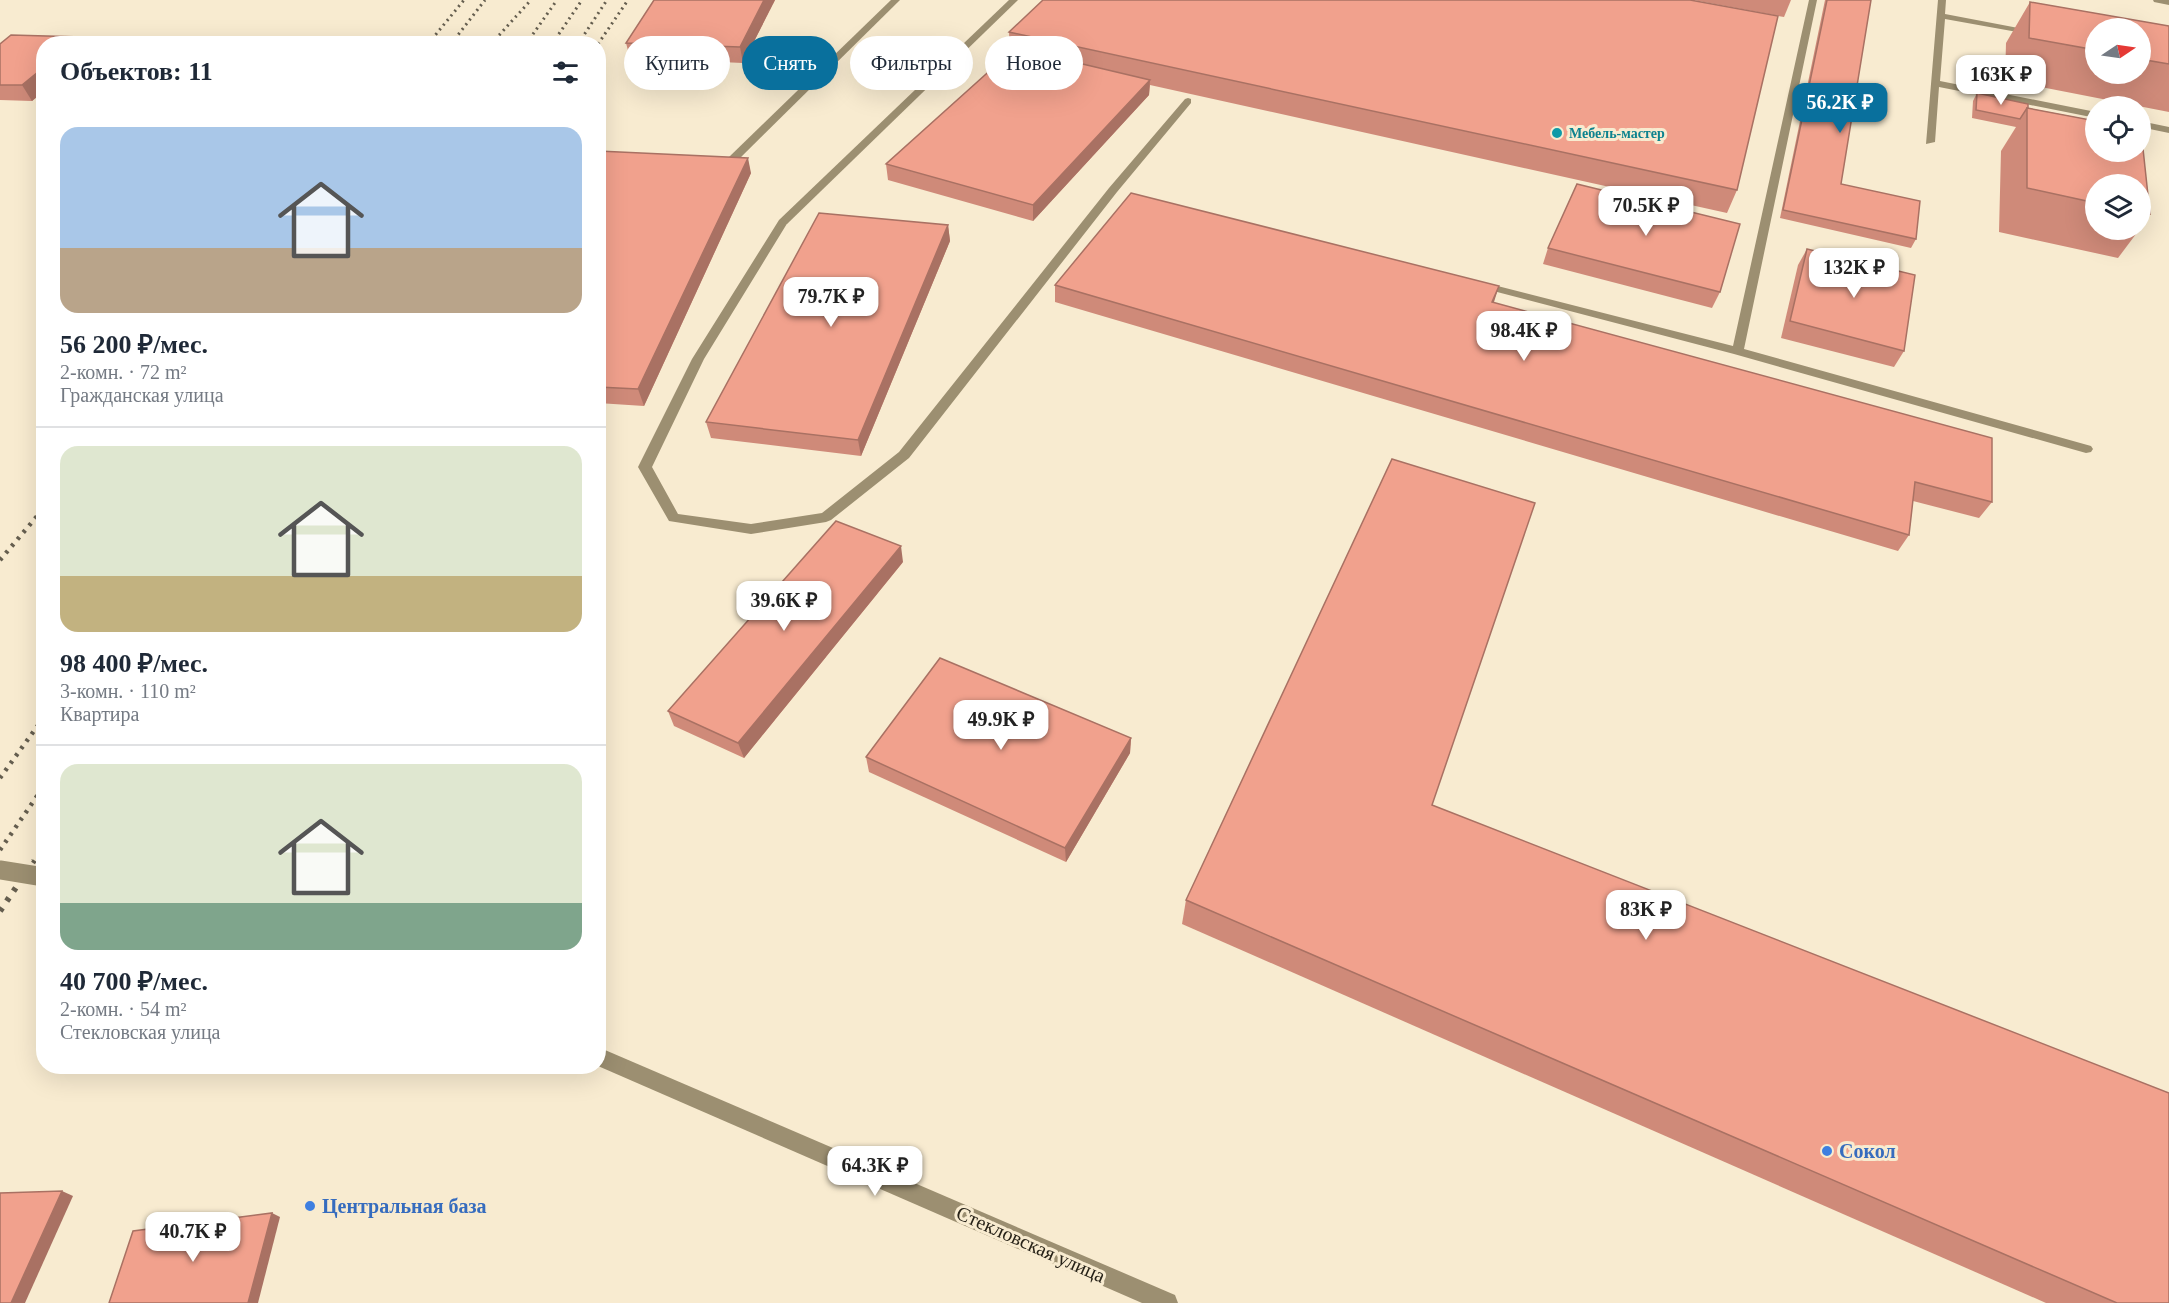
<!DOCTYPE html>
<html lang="ru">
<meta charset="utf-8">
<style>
:root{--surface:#fff;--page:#f6f6f7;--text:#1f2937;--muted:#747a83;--line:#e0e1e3;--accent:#09709d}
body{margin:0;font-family:"Times New Roman",serif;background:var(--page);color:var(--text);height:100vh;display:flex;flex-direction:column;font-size:22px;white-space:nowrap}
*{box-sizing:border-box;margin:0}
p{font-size:20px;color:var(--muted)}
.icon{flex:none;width:33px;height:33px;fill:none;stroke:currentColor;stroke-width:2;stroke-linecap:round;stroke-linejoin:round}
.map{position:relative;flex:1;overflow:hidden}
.drawer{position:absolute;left:36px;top:36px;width:570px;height:1038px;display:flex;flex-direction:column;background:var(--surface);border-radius:24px;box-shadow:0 6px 24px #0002}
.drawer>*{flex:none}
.top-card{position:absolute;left:624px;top:36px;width:570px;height:54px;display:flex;gap:12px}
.needle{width:39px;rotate:77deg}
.tools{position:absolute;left:2085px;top:18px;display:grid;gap:12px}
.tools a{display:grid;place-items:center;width:66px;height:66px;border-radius:50%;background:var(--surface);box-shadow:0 6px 24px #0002;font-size:30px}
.price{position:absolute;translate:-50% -51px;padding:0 14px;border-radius:12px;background:#fff;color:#222;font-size:20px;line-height:39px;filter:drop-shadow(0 2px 3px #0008)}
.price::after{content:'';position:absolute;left:50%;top:36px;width:18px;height:14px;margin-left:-9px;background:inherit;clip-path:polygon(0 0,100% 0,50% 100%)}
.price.current{background:var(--accent);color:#fff}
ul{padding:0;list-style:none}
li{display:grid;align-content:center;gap:12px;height:318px;padding:0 24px}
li+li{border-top:2px solid var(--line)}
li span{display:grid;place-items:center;height:186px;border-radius:18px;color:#555}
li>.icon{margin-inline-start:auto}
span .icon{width:108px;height:108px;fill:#fffc;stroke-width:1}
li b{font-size:26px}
h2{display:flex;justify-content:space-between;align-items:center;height:72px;padding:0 24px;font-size:26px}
.pill{padding:0 21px;border-radius:27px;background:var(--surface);box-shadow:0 6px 24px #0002;font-size:21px;line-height:54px}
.pill.current{background:var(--accent);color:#fff}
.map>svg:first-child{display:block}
</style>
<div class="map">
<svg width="2169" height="1303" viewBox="0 0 2169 1303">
<rect width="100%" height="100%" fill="#f8ebd0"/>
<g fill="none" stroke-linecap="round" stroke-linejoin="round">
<g fill="#9c8f71" fill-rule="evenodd">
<path d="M 891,0 L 900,0 L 736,162 L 728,162 L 728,158 Z"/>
<path d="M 1809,0 L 1817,0 L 1744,349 L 2091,446 L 2093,449 L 2091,452 L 2086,453 L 1734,354 L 1474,286 L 1472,284 L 1478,281 L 1733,346 Z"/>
<path d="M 1938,0 L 1946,0 L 1945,14 L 2039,32 L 2034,35 L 1945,19 L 1940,81 L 2096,112 L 2096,118 L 1939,87 L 1935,142 L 1926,144 Z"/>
<path d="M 1188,98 L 1191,99 L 1191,103 L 1117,192 L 909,458 L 831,520 L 826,522 L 751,534 L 669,521 L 638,467 L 692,359 L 779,220 L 787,220 L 788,222 L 704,359 L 652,467 L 678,514 L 751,524 L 822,513 L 899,452 L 1109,188 L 1185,99 Z"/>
<path d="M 2140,121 L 2169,127 L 2169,133 L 2140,127 Z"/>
</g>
<g fill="#9c8f71" fill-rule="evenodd">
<path d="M 1009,0 L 1018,0 L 787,224 L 779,224 L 779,220 Z"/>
<path d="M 2153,0 L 2169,0 L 2169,5 L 2154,2 Z"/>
</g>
<path fill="#9c8f71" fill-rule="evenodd" d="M 598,1047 L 1175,1295 L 1178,1303 L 1142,1303 L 598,1066 Z"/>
<g stroke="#655e4f" stroke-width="3" stroke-dasharray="2 4" stroke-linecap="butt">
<path d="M 428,44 L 464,0"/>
<path d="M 451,44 L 485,0"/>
<path d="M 491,44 L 531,0"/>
<path d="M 526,44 L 557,0"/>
<path d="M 552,44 L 582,0"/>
<path d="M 578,44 L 607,0"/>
<path d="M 598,44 L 628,0"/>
</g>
<g stroke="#655e4f" stroke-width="4.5" stroke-dasharray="3 6" stroke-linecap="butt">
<path d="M 0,560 L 44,508"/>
<path d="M 0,778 L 44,717"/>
<path d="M 0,850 L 44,786"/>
<path d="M 33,863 L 44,846"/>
</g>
<path stroke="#655e4f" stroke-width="6" stroke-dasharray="4 8" stroke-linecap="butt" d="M 0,911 L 34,861"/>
<path stroke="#9c8f71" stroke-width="19" d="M 0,870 L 44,877"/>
</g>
<g fill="#cf8a79" fill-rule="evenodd">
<path d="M 654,0 L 775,0 L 743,63 L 630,58 L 626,43 Z"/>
<path d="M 1693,0 L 1791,0 L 1784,17 Z"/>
<path d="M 1825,0 L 1871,0 L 1841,184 L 1916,239 L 1911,248 L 1780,218 Z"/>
<path d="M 2030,2 L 2169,26 L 2169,112 L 2005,80 L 2006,43 ZM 2096,28 L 2140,28 L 2140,74 L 2096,74 Z"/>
<path d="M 1009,32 L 1737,190 L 1727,213 L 1150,85 L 1149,95 L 1033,221 L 888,180 L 886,164 L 1010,53 Z"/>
<path d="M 0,44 L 44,44 L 44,91 L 32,101 L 0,100 Z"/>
<path d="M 1977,93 L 2028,104 L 2028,108 L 2096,121 L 2096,152 L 2140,152 L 2141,130 L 2150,214 L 2140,227 L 2140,184 L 2096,184 L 2096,230 L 2139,230 L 2118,258 L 1999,232 L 2001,151 L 2016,127 L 1972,118 L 1973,101 Z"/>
<path d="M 598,151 L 751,173 L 644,406 L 598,403 Z"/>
<path d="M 948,225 L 950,241 L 861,456 L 711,438 L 706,422 Z"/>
<path d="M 1548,248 L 1720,292 L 1712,308 L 1543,264 Z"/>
<path d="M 1807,249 L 1904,351 L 1894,367 L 1781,338 L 1798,265 Z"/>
<path d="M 1055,285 L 1494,303 L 1992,502 L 1979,518 L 1913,501 L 1909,535 L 1898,551 L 1055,302 Z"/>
<path d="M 903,562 L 744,758 L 674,726 L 668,711 Z"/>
<path d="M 1131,738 L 1130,753 L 1066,862 L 869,772 L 866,757 Z"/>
<path d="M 1432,805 L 2169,1303 L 2046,1303 L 1182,924 L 1186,900 Z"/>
</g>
<g fill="#a97163">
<path d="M 764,0 L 775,0 L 743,63 L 740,47 Z"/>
<path d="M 81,37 L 84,44 L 73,44 Z"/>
<path d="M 44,67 L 44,91 L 32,101 L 22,85 Z"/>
<path d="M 1150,80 L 1149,95 L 1033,221 L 1033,205 Z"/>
<path d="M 748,158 L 751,173 L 644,406 L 638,389 Z"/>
<path d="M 948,225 L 950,241 L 861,456 L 858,440 Z"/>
<path d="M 1499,286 L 1494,302 L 1487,318 L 1492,302 Z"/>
<path d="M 901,546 L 903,562 L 744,758 L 738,743 Z"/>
<path d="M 1131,738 L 1130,753 L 1066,862 L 1065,848 Z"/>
<path d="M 62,1191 L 73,1196 L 25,1303 L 11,1303 Z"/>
<path d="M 272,1213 L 280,1217 L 258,1303 L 248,1303 Z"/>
</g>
<g fill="#f1a18d" stroke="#a97163" stroke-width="1.5">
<path d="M 654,0 L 764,0 L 740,47 L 626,43 Z"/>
<path d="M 1043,0 L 1690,0 L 1778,16 L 1737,190 L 1009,32 Z"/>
<path d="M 1827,0 L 1871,0 L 1841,184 L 1920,201 L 1916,239 L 1783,210 Z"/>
<path d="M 2030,2 L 2169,26 L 2169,64 L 2140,59 L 2140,28 L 2096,28 L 2096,50 L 2029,38 Z"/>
<path d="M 11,35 L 81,37 L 73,44 L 44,44 L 44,67 L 22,85 L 0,85 L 0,44 Z"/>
<path d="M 1015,48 L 1150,80 L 1033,205 L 886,164 Z"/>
<path d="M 1977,93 L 2028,104 L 2028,108 L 2027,108 L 2020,119 L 1976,110 Z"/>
<path d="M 2027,108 L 2096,121 L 2096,152 L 2140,152 L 2141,130 L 2150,214 L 2140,212 L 2140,184 L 2096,184 L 2096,203 L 2027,188 Z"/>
<path d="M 598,151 L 748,158 L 638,389 L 598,387 Z"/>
<path d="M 1577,184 L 1740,224 L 1720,292 L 1548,248 Z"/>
<path d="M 1131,193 L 1499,286 L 1492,302 L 1992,438 L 1992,502 L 1915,482 L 1909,535 L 1055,285 Z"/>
<path d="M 819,213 L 948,225 L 858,440 L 706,422 Z"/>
<path d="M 1807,249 L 1915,275 L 1904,351 L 1790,321 Z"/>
<path d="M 1392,459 L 1535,503 L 1432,805 L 2169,1093 L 2169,1303 L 2117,1303 L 1186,900 Z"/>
<path d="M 836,521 L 901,546 L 738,743 L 668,711 Z"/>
<path d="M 940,658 L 1131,738 L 1065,848 L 866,757 Z"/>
<path d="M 62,1191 L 11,1303 L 0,1303 L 0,1193 Z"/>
<path d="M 272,1213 L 248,1303 L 109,1303 L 133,1231 Z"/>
</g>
<circle fill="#0f9aa8" stroke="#f8ebd0" stroke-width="2" cx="1557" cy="133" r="6"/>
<g fill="#3f7fe0" stroke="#f8ebd0" stroke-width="2">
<circle cx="1827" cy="1151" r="6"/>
<circle cx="310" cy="1206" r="6"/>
</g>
<g text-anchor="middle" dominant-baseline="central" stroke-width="6" stroke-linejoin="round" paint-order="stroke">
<g font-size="14" font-weight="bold" fill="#0d838f" stroke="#f8ebd0" text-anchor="start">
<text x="1569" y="133">Мебель-мастер</text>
</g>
<g font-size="20" font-weight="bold" fill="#366cbe" stroke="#f8ebd0" text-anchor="start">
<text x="1839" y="1151">Сокол</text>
<text x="322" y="1206">Центральная база</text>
</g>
<g font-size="20" fill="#272218" stroke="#f8ebd0">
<text transform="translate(1031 1244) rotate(24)">Стекловская улица</text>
</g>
</g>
</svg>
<div class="tools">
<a><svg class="needle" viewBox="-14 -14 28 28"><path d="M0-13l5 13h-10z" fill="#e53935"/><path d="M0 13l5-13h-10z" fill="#747a83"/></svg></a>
<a><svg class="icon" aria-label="locate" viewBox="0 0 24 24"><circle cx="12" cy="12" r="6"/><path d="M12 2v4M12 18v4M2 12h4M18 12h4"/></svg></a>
<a><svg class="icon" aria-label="layers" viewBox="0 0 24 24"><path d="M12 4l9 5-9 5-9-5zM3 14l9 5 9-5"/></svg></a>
</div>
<b class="price" style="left:2001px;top:106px">163K ₽</b>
<b class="price current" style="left:1840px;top:134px">56.2K ₽</b>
<b class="price" style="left:1646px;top:237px">70.5K ₽</b>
<b class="price" style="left:1854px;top:299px">132K ₽</b>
<b class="price" style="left:831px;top:328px">79.7K ₽</b>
<b class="price" style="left:1524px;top:362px">98.4K ₽</b>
<b class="price" style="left:784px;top:632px">39.6K ₽</b>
<b class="price" style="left:1001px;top:751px">49.9K ₽</b>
<b class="price" style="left:1646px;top:941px">83K ₽</b>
<b class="price" style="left:875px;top:1197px">64.3K ₽</b>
<b class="price" style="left:193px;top:1263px">40.7K ₽</b>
<div class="top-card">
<a class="pill">Купить</a>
<a class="pill current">Снять</a>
<a class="pill">Фильтры</a>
<a class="pill">Новое</a>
</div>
<section class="drawer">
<h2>Объектов: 11<svg class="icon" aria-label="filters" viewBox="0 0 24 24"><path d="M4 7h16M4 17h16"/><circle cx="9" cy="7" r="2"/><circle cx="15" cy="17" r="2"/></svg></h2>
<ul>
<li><span style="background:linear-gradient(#a9c7e8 65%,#b9a48a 0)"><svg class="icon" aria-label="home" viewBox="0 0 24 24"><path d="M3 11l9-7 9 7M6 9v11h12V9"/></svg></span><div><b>56 200 ₽/мес.</b><p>2-комн. · 72 m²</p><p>Гражданская улица</p></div></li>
<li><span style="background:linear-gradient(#dfe7d0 70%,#c2b280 0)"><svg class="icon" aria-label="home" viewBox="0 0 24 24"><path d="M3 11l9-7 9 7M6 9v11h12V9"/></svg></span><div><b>98 400 ₽/мес.</b><p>3-комн. · 110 m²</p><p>Квартира</p></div></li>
<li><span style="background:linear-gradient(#dfe7d0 75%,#7fa58c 0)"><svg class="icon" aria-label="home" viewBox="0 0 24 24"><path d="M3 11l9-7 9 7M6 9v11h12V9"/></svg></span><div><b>40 700 ₽/мес.</b><p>2-комн. · 54 m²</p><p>Стекловская улица</p></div></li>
</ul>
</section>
</div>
